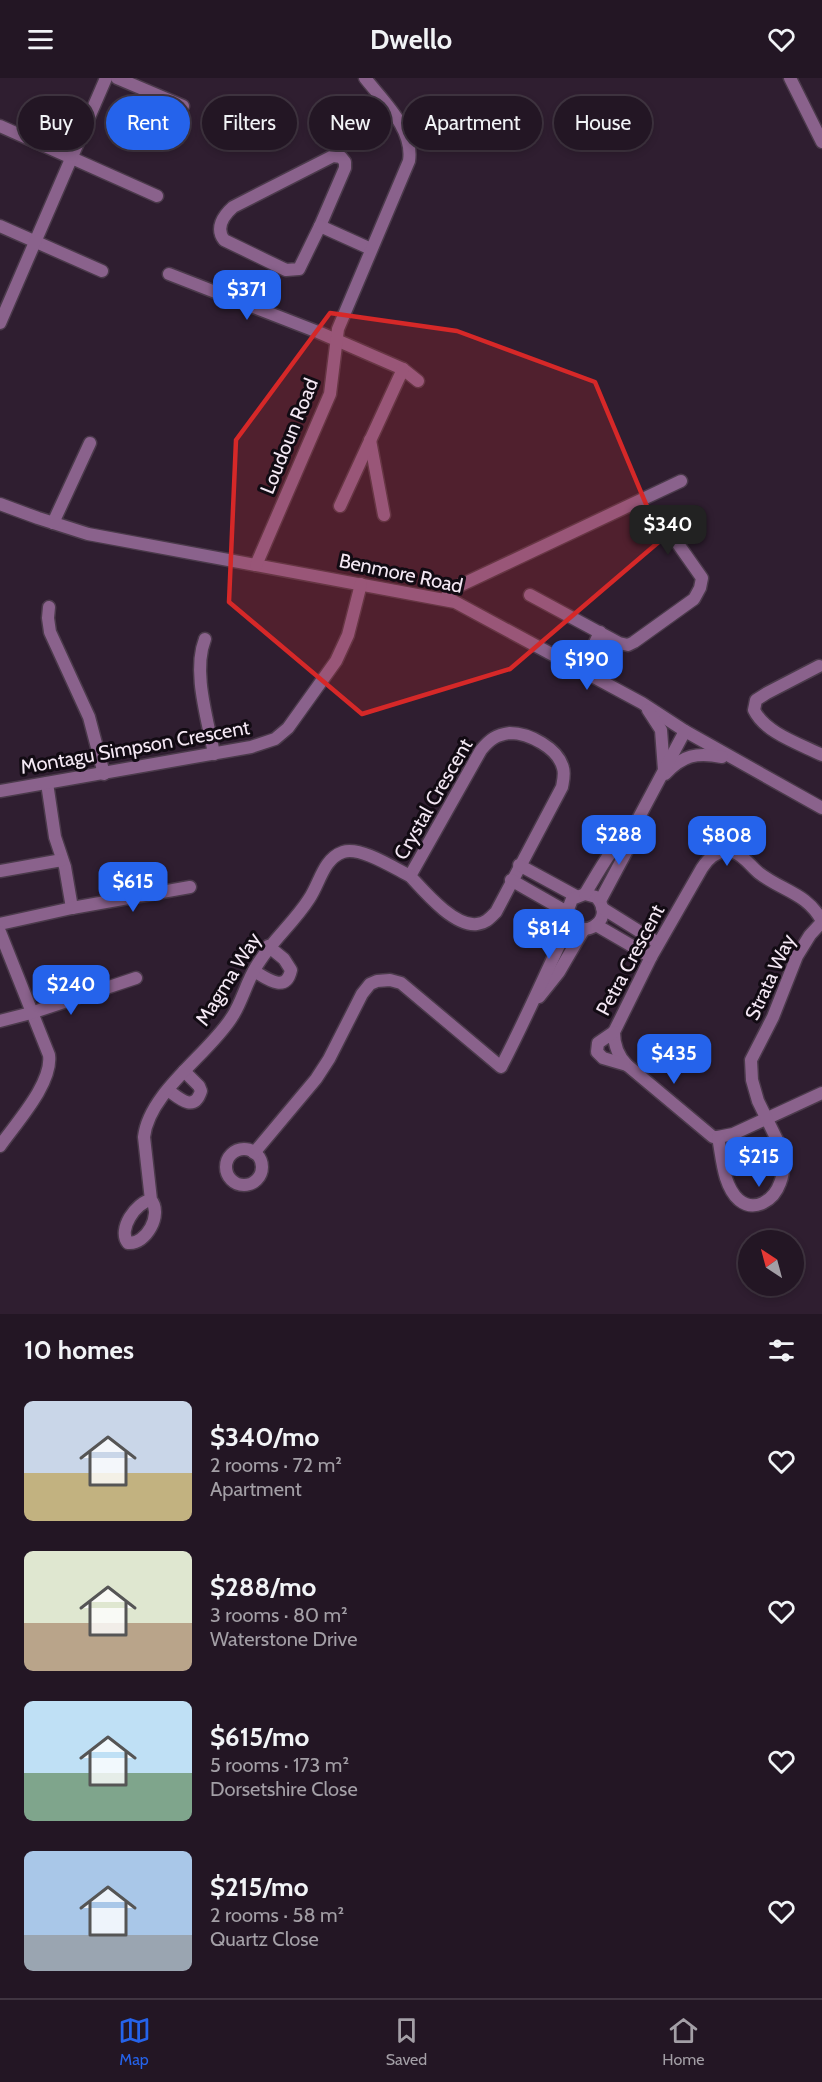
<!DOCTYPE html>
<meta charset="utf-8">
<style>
:root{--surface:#231624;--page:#2b1f2c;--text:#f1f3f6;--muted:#a39fa6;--line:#403541;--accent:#2563eb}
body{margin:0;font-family:Cabin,sans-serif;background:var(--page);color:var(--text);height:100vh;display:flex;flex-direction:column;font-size:22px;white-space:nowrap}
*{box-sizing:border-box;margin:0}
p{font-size:20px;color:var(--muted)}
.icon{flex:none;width:33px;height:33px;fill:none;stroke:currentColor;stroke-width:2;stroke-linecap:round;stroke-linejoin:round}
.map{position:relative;height:1236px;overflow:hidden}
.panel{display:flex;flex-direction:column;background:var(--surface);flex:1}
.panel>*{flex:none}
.banner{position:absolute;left:18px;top:18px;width:786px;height:54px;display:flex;gap:12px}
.needle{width:39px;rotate:324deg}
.fabs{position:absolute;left:738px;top:1152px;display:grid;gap:12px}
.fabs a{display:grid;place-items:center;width:66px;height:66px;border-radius:50%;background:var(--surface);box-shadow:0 3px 9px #0003,0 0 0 2px var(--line);font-size:30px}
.price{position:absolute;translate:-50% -51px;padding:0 14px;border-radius:12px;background:var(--accent);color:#fff;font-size:20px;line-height:39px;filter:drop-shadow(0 2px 3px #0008)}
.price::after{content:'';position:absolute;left:50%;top:36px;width:18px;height:14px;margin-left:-9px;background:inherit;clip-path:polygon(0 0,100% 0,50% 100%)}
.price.selected{background:#222;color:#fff}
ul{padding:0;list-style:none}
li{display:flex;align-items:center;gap:18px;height:150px;padding:0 24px}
li span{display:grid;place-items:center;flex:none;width:168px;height:120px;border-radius:9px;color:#555}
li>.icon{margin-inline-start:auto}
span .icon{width:72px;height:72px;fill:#fffc;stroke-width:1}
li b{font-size:26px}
h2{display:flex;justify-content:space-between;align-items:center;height:72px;padding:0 24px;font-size:26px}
.chip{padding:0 21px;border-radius:27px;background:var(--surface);box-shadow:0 3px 9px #0003,0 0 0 2px var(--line);font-size:21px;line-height:54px}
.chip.selected{background:var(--accent);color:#fff}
header{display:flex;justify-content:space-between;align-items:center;height:78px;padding:0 24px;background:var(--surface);font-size:27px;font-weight:700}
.tabs{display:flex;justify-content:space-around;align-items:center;height:84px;border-top:2px solid var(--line);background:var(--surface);font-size:16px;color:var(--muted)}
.tabs a{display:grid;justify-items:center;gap:3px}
.tabs .selected{color:var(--accent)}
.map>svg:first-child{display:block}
</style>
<header><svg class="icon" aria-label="menu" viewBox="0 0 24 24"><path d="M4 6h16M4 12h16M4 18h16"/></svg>Dwello<svg class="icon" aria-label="heart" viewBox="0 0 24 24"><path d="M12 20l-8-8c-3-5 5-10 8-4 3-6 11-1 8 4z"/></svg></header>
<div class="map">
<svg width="822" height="1236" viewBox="0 0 822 1236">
<rect width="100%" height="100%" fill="#2f1e30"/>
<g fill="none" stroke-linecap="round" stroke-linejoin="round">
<defs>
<g id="minor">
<path d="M 117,0 L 183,28"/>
<path d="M 790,0 L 822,64"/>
<path d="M 0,48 L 157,118"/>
<path d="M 333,78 L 341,79 L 345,84 L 345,90 L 320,148 L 299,191 L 286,192 L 224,162 C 215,150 223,138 233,129 Z"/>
<path d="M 0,148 L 102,193"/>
<path d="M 320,148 L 371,171"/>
<path d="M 169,196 L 318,254 L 403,291 L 418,303"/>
<path d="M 0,245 L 106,0"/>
<path d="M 370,362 L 384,437"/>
<path d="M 0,426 L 38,440 L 88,456 L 455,524 L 642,625 L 685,653 L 822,730"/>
<path d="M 340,428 L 403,291"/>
<path d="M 53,445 L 90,365"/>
<path d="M 256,487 L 330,316 L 338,251 L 409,83 C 414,51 383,23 365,0"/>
<path d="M 530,517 L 619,565 L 628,567 L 634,564 L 694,521 L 700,510 L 702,500 L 657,436"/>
<path d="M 445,521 L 450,514 L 461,507 L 681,403"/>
<path d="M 49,529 L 48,540 L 50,554 L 89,639 L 104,696"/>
<path d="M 205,561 C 192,594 208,642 214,676"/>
<path d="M 819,588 L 767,615 L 756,622 L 754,632 C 765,655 800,666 822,677"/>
<path d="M 582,593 L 600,554"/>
<path d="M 648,632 L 661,652 L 664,692"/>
<path d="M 510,655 C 529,655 558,670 563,690 C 565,696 563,703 562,709 L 496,834 C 490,840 486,845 477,846 C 454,849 424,813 410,798 L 481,672 C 490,661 496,657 510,655 Z"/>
<path d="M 665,696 C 683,677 697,674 722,679"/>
<path d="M 47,705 L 55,759 L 65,789 L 72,830"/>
<path d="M 0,713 L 251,669 L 275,661 L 288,650 L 336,583 L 348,557 L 361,506"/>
<path d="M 519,787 L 576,818"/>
<path d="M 0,793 L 62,782"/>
<path d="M 511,802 L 567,834 C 573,868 620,845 596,819 L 585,816 L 572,821 L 567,834"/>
<path d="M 585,816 C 600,791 614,765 636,745"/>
<path d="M 600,823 L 632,763 L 636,745 L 685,653"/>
<path d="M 602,830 L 658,865"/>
<path d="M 822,843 C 807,815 782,813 759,795 C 751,789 744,777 733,774 C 720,771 709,779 702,790 L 651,879 L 614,954 C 614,967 618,978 627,987 L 713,1059 L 718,1059 L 733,1056 L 822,1015"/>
<path d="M 0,846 L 72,830 L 190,809"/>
<path d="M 596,847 L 651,879"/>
<path d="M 0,854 L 49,977 C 53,1005 16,1045 0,1068"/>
<path d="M 254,893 C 266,900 286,916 291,892 L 284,881 L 268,868"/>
<path d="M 539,919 L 559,894 L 584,851"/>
<path d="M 0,943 L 31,935 L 136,900"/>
<path d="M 614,954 L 598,965 L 597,974 L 603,980 L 627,987"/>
<path d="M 168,1012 C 179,1020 194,1035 201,1013 L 199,1008 L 184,993"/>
<path d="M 718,1059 C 722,1079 723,1108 739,1122 C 755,1135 774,1122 780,1105 C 784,1095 784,1083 782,1072 L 758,1023 L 752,1002 L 751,982 L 773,939 L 797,878 L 810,857 L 822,844"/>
<circle cx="244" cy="1089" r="18"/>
<path d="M 254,1075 L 316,1001 L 329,981 L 362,916 L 370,906 L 377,903 L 390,902 L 401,905 L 501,989 C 526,941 547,892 570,844"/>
<path d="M 151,1122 C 136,1124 117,1152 128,1165 C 146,1167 163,1136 151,1122 L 144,1059 C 149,1014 209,976 232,939 C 242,924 246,905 256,889 C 271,863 293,846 309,821 C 320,805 323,781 343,774 C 360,768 394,790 410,798"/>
</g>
</defs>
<use href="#minor" stroke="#4b3a4b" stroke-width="15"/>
<use href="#minor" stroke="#8a628c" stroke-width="12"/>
</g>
<path fill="#d62828" fill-opacity="0.2" stroke="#d62828" stroke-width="4.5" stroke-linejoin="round" d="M 330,235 L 457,253 L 595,304 L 661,462 L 510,591 L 362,636 L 229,524 L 236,362 Z"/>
<g text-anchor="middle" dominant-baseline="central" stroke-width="6" stroke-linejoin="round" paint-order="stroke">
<g font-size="20" fill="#f4e8f4" stroke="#120b13">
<text transform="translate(289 358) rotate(-68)">Loudoun Road</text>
<text transform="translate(401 495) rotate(12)">Benmore Road</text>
<text transform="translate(135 669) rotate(-10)">Montagu Simpson Crescent</text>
<text transform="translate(433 721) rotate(-60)">Crystal Crescent</text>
<text transform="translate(630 882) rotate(-62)">Petra Crescent</text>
<text transform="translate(770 899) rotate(-65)">Strata Way</text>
<text transform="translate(228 901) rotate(-58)">Magma Way</text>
</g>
</g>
</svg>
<div class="fabs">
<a><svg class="needle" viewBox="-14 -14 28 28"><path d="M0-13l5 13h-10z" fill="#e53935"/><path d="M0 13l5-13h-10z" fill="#a39fa6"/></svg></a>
</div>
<b class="price" style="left:247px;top:243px">$371</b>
<b class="price selected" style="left:668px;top:478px">$340</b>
<b class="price" style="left:587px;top:613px">$190</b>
<b class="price" style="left:619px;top:788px">$288</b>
<b class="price" style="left:727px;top:789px">$808</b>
<b class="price" style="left:133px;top:835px">$615</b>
<b class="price" style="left:549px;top:882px">$814</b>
<b class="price" style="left:71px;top:938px">$240</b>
<b class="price" style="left:674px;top:1007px">$435</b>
<b class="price" style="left:759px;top:1110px">$215</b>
<div class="banner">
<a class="chip">Buy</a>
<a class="chip selected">Rent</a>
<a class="chip">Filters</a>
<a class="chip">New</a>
<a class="chip">Apartment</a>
<a class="chip">House</a>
</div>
</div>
<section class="panel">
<h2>10 homes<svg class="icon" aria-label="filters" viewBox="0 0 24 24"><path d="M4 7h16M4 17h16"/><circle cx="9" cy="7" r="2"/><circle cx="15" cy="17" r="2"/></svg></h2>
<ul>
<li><span style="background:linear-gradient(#c9d6e8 60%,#c2b280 0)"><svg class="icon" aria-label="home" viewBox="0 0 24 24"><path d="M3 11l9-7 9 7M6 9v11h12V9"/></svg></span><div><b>$340/mo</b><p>2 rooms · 72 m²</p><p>Apartment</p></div><svg class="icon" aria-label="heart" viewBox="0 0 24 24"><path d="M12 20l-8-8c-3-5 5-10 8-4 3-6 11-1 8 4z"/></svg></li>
<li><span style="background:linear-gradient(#dfe7d0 60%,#b9a48a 0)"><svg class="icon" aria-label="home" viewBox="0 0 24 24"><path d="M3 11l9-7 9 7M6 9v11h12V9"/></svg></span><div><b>$288/mo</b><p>3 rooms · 80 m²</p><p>Waterstone Drive</p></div><svg class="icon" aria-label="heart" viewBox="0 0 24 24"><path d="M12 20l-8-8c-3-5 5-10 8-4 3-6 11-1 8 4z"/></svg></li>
<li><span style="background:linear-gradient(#bfe0f5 60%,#7fa58c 0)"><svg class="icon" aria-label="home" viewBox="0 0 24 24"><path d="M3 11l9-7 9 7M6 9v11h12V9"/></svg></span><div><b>$615/mo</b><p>5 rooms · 173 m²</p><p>Dorsetshire Close</p></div><svg class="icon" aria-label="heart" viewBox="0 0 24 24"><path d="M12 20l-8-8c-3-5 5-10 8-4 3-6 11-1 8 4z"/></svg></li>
<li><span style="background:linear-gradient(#a9c7e8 70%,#9aa5b1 0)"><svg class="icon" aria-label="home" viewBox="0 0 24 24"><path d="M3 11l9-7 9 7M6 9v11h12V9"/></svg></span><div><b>$215/mo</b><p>2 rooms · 58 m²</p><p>Quartz Close</p></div><svg class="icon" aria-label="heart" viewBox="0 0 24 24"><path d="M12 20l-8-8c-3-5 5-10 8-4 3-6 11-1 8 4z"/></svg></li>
</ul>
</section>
<nav class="tabs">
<a class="selected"><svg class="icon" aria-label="map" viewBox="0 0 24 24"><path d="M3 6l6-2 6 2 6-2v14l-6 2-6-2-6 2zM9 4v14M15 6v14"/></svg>Map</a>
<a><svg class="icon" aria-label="saved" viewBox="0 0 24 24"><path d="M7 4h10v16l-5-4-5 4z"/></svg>Saved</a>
<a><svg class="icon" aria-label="home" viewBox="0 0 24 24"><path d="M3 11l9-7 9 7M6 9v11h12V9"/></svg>Home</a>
</nav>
